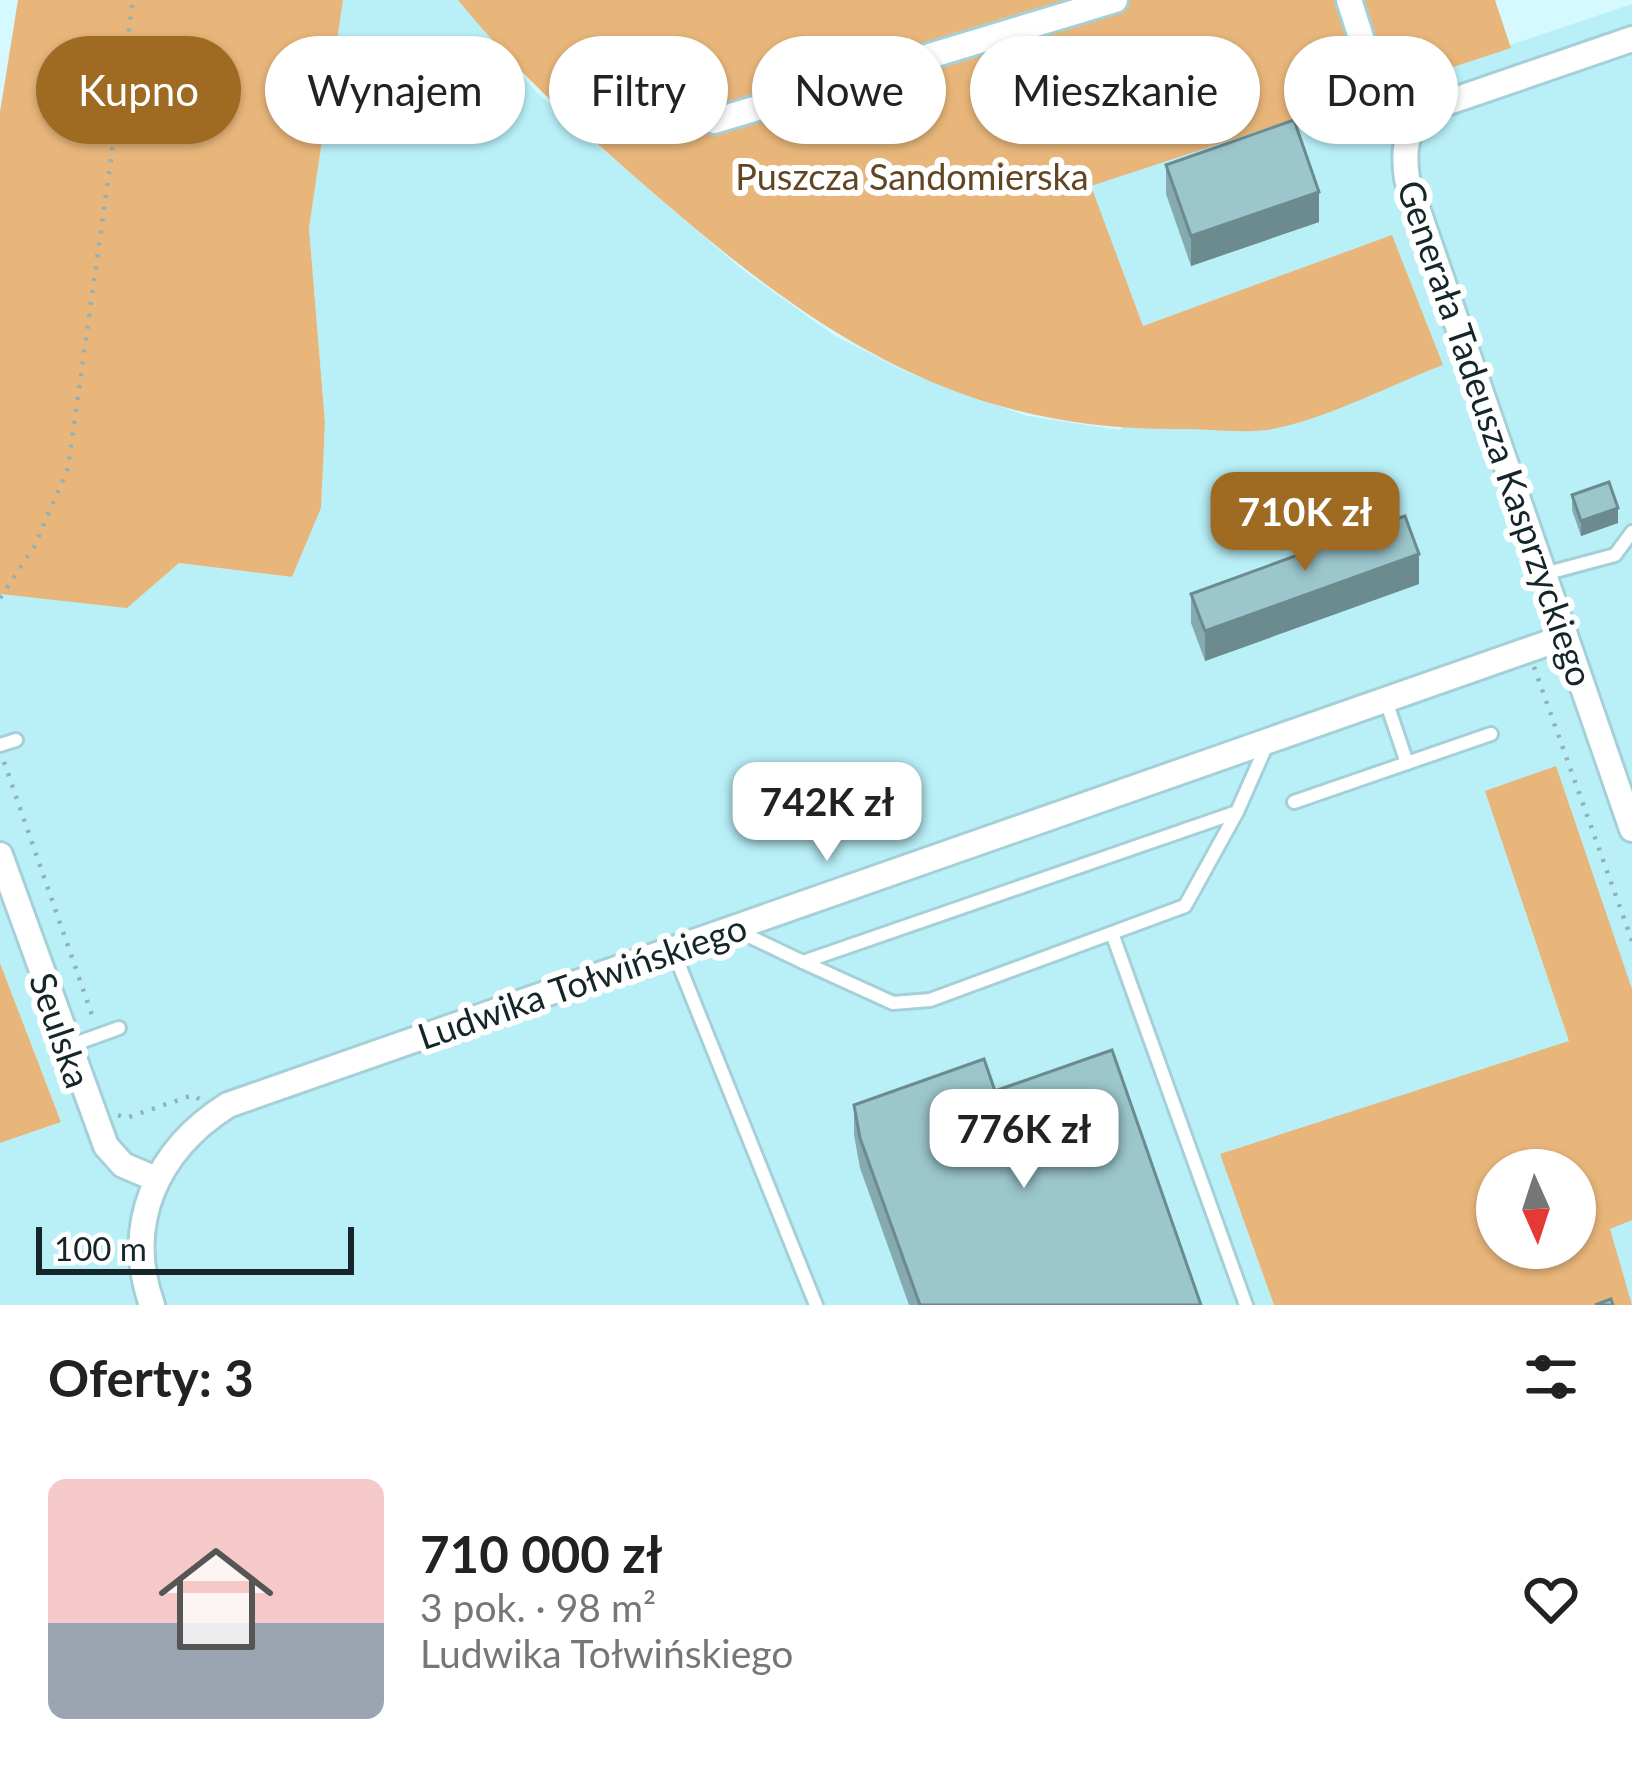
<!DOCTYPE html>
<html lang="pl">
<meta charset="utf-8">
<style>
:root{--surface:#fff;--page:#f6f6f6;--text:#222;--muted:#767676;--accent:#9f6b23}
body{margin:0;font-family:Lato,sans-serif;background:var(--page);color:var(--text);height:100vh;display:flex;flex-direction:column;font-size:45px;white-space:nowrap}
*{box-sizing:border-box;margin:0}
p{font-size:39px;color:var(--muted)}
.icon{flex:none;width:66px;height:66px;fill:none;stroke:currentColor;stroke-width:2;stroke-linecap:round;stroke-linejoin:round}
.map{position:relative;height:1305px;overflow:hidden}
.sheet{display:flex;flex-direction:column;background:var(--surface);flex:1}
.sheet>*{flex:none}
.top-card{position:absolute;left:36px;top:36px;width:1560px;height:108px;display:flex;gap:24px}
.needle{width:78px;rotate:177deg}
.controls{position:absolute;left:1476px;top:1149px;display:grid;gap:24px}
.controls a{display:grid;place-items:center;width:120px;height:120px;border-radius:50%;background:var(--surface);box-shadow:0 3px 9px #0004;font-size:60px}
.scale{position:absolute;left:36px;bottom:30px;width:318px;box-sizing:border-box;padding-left:12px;border:6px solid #152629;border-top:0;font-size:33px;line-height:42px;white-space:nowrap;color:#152629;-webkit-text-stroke:9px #fff;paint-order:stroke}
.price{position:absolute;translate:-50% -102px;padding:0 27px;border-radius:24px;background:#fff;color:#222;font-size:39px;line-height:78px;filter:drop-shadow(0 3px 6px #0008)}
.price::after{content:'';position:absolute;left:50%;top:72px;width:36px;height:27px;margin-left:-18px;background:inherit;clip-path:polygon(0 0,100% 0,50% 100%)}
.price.current{background:var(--accent);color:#fff}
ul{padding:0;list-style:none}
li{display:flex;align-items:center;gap:36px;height:300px;padding:0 48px}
li span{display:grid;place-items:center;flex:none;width:336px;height:240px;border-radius:18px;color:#555}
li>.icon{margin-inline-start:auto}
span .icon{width:144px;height:144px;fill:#fffc;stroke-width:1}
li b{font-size:51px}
h2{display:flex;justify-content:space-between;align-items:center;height:144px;padding:0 48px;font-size:51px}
.chip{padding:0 42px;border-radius:54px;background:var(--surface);box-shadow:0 3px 9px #0004;font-size:42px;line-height:108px}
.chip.current{background:var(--accent);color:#fff}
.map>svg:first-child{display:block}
</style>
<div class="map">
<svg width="1632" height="1305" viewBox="0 0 1632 1305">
<rect width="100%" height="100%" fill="#d6f9ff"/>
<path fill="#b9f0f8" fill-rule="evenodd" d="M 343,0 L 458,0 L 537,93 L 744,271 L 835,336 L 911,374 L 1027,416 L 1119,430 L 1392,236 L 1143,326 L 1090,186 L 1632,4 L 1632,1305 L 0,1305 L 0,1143 L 61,1122 L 0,963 L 0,594 L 127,607 L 179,563 L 292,577 L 321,508 L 325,423 L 309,228 ZM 1497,1170 L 1575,1170 L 1575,1248 L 1497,1248 Z"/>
<g fill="#e8b67a" fill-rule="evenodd">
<path d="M 18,0 L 343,0 L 309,228 L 325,423 L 321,508 L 292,577 L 179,563 L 127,608 L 0,594 L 0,112 Z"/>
<path d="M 458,0 L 1495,0 L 1511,48 L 1091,186 L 1143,326 L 1392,235 L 1443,365 C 1391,385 1336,414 1282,427 C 1252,435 1213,429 1182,429 C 961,432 819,336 658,197 C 585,134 518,74 458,0 Z"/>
<path d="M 1556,766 L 1632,989 L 1632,1220 L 1610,1229 L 1632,1305 L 1274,1305 L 1220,1154 L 1569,1041 L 1485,791 ZM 1497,1170 L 1575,1170 L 1575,1248 L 1497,1248 Z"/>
<path d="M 0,963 L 61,1122 L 0,1143 Z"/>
</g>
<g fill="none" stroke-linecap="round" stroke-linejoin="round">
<defs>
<g id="service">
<path d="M 1544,574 L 1615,555 L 1632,532"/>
<path d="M 1386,701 L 1407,763"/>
<path d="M 0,745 L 16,740"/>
<path d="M 1294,802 L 1491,734"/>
<path d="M 736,930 L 803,962 L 1237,812 L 1268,742"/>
<path d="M 1113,936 L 1246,1305"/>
<path d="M 673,950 L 816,1305"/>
<path d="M 803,962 L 893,1003 L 930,1000 L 1185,906 L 1237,812"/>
<path d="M 69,1046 L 119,1028"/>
</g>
<g id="minor">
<path d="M 1349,0 L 1385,112 L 1410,130"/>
<path d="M 1632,39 L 1440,105 C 1406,124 1402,143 1407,179 L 1632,829"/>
<path d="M 714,121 L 1115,0"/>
<path d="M 0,855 L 106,1146 L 123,1165 L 156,1179"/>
<path d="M 152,1305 C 123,1223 157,1150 228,1105 L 1565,637"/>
</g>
</defs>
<use href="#service" stroke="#a5d0d7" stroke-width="18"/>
<use href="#minor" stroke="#a5d0d7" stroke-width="30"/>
<g stroke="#93b0b4" stroke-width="4.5" stroke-dasharray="3 9" stroke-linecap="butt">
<path d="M 1399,82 L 1422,91"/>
<path d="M 0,598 L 34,547 L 68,468 L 133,0"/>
<path d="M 1534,667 L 1632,941"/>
<path d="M 4,762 L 93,1018"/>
<path d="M 118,1115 L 126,1118 L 193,1095 L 202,1101"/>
</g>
<use href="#service" stroke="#fff" stroke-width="12"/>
<use href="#minor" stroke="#fff" stroke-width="24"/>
</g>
<g fill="#85aaaf">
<path d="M 1166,165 L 1319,222 L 1191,266 L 1166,194 Z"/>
<path d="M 1572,495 L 1618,523 L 1581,536 L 1572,510 Z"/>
<path d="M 1419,584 L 1205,661 L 1191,623 L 1191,594 Z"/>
<path d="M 995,1091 L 1201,1305 L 909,1305 L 860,1168 L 854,1135 L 854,1105 Z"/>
</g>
<g fill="#6c8b8f">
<path d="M 1319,192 L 1319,222 L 1191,266 L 1191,236 Z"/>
<path d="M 1618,508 L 1618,523 L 1581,536 L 1581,521 Z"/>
<path d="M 1419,554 L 1419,584 L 1205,661 L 1205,631 Z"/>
</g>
<g fill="#9bc6cc" stroke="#6c8b8f" stroke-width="3">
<path d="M 1294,120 L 1319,192 L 1191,236 L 1166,165 Z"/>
<path d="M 1609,482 L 1618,508 L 1581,521 L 1572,495 Z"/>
<path d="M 1405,516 L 1419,554 L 1205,631 L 1191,594 Z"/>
<path d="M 1112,1050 L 1201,1305 L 920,1305 L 860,1138 L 854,1105 L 984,1059 L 995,1091 Z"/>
<path d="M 1611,1299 L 1613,1305 L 1595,1305 Z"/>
</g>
<g text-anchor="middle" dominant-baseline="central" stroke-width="12" stroke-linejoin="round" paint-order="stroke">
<g font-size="36" fill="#624623" stroke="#fff">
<text x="912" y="176">Puszcza Sandomierska</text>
</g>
<g font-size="36" fill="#152629" stroke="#fff">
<text transform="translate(1496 433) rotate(71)">Generała Tadeusza Kasprzyckiego</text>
<text transform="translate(582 981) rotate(-19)">Ludwika Tołwińskiego</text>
<text transform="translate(61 1030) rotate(71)">Seulska</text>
</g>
</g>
</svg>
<div class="controls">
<a><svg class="needle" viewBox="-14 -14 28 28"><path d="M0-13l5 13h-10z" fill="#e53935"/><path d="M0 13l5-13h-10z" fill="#767676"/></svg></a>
</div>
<div class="scale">100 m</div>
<b class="price current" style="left:1305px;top:574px">710K zł</b>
<b class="price" style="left:827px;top:864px">742K zł</b>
<b class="price" style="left:1024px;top:1191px">776K zł</b>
<div class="top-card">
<a class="chip current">Kupno</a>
<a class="chip">Wynajem</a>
<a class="chip">Filtry</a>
<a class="chip">Nowe</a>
<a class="chip">Mieszkanie</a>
<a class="chip">Dom</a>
</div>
</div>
<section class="sheet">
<h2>Oferty: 3<svg class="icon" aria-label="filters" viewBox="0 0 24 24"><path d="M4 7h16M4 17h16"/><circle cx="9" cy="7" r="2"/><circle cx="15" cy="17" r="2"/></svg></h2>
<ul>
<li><span style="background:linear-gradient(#f6c9c9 60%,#9aa5b1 0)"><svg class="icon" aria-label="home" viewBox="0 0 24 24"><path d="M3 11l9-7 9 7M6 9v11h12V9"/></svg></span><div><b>710 000 zł</b><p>3 pok. · 98 m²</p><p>Ludwika Tołwińskiego</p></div><svg class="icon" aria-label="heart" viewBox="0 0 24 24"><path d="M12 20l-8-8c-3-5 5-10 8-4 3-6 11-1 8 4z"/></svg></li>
</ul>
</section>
